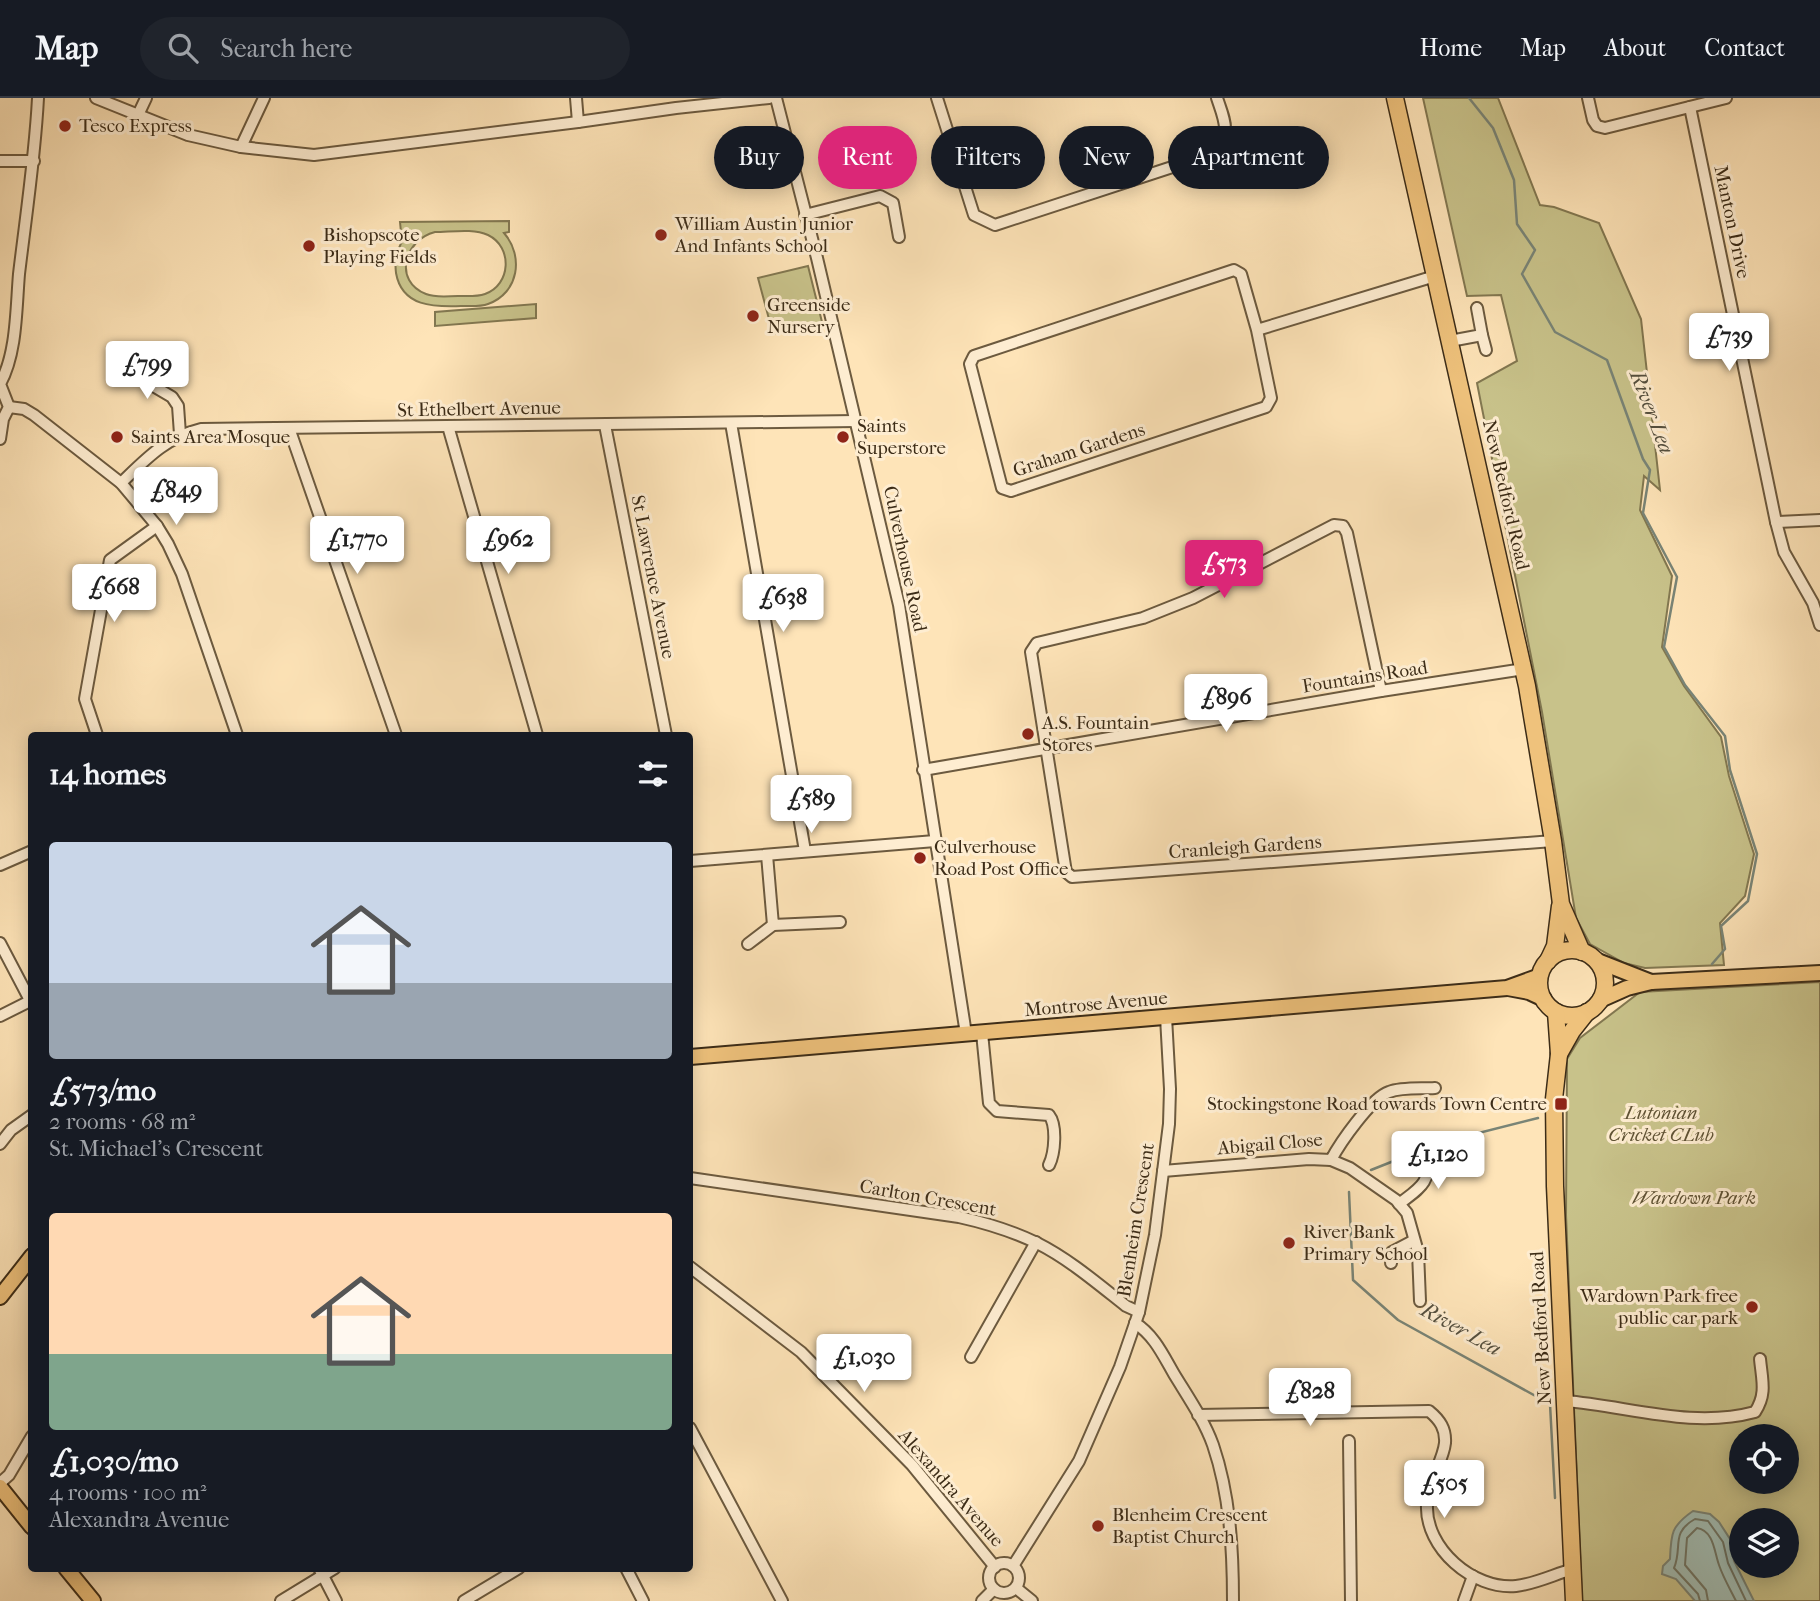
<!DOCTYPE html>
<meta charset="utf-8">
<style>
:root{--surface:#171b24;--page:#20242c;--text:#f1f3f6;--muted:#9ea1a6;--line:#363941;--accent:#db2777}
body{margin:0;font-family:"IM FELL French Canon",serif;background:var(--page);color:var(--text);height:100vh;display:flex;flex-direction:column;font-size:26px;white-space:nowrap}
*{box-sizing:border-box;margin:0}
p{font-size:23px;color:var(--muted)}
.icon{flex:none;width:38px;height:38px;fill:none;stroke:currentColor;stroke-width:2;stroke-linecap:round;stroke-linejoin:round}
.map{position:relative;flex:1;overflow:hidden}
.details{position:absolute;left:28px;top:634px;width:665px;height:840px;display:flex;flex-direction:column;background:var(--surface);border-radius:7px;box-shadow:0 4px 18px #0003}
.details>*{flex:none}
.top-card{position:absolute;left:714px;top:28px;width:665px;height:63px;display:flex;gap:14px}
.buttons{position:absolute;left:1729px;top:1326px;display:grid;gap:14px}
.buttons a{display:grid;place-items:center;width:70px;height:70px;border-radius:50%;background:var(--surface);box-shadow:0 4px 18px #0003;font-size:35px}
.price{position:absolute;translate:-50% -60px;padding:0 16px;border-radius:7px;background:#fff;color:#222;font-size:23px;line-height:46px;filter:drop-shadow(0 2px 4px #0008)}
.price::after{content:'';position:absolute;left:50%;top:42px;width:21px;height:16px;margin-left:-10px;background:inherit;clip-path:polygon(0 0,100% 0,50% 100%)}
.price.selected{background:var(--accent);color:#fff}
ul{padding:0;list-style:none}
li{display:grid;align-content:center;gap:14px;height:371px;padding:0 21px}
li span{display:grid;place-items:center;height:217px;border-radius:7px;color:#555}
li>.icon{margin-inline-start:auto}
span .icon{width:126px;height:126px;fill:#fffc;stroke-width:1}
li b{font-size:30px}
h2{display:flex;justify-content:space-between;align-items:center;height:84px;padding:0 21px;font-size:30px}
.pill{padding:0 24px;border-radius:32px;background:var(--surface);box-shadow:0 4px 18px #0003;font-size:24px;line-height:63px}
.pill.selected{background:var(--accent);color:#fff}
header{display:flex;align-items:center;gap:42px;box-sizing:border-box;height:98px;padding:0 35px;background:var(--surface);border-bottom:2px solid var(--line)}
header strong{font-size:33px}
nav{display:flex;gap:38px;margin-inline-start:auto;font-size:24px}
.search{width:490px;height:63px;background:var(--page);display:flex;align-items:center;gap:18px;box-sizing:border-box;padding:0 24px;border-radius:38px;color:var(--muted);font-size:26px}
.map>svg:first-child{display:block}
</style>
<header>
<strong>Map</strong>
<div class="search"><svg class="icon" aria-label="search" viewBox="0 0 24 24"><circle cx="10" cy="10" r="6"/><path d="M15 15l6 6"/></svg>Search here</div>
<nav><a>Home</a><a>Map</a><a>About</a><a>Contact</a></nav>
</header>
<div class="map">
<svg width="1820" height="1503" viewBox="0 0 1820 1503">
<rect width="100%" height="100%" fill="#fee4b8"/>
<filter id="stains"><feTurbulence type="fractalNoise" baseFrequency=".00286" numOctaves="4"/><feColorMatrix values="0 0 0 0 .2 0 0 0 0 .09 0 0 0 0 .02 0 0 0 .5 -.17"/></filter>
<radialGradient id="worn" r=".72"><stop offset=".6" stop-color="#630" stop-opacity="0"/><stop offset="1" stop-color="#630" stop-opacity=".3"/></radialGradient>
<g fill="#c8c28a" stroke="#827750" stroke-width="2" fill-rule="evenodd">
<path d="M 1423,0 L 1498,0 L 1540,107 L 1554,109 L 1599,125 L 1641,221 L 1660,392 L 1644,378 L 1640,412 L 1672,478 L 1662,549 L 1684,588 L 1721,639 L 1729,678 L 1754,756 L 1745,798 L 1720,825 L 1724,867 L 1645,870 L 1624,865 L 1590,846 L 1576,820 L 1542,614 L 1477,285 L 1517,263 L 1501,197 L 1467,198 Z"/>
<path d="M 509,123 L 509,134 L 504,135 C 524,158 519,195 488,206 C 480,209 470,208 461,208 C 434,209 402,209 396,175 C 394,159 398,146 409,135 L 401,134 L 400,124 ZM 435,134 C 451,134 473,130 488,137 C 513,149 511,187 485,196 C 476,199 467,198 458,198 C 448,198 436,200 426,196 C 393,183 404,142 435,134 Z"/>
<path d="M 808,168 L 822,224 L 773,236 L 758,180 Z"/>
<path d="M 536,206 L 536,220 L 435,228 L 435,214 Z"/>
<path d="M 1820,884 L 1820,1503 L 1582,1503 L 1566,1117 L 1567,961 L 1580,940 L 1640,894 ZM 1741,1339 L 1787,1339 L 1787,1384 L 1741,1384 ZM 1741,1423 L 1787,1423 L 1787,1468 L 1741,1468 Z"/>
</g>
<path fill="#a1beb6" stroke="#798476" stroke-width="2" d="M 1693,1413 L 1710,1416 L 1719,1424 L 1730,1441 L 1734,1463 L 1754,1503 L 1695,1503 L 1676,1481 L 1662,1476 L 1663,1468 L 1670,1461 C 1671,1436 1671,1428 1693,1413 Z"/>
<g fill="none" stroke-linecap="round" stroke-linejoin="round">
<g stroke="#6e7566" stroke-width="2">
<path d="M 1700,1503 L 1698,1496 L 1674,1470 C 1683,1449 1670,1435 1695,1421 L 1708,1423 L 1723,1444 L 1728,1465 L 1746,1503"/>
<path d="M 1708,1503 L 1706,1492 L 1685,1467 L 1687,1440 L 1697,1430 C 1714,1433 1714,1453 1719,1467 C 1723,1479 1730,1491 1736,1503"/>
</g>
<g stroke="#798476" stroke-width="2.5">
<path d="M 1469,0 L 1493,30 L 1514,82 L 1517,126 L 1535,152 L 1522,176 L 1555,234 L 1607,262 L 1643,361 L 1650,372 L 1643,415 L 1677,479 L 1664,549 L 1685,587 L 1725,638 L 1730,672 L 1757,756 L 1748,803 L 1721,828 L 1725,851 L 1712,866"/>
<path d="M 1371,1072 L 1439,1045 L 1538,1020"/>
<path d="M 1349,1094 L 1353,1182 L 1398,1222 L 1550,1306 L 1555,1400"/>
</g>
<defs>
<g id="minor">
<path d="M 96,0 L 188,37 L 241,49 L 314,57 L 578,24 L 676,10 L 769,0"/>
<path d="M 576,0 L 578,24"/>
<path d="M 776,0 L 817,160 L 899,507 L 966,936"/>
<path d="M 937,0 L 974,117 L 995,127 L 1212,56 C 1232,35 1225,24 1217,0"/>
<path d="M 1588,0 L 1593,22 L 1597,28 L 1605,30 L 1726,0"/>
<path d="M 1690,9 L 1776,424 L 1784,454 L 1813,505 L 1820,527"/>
<path d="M 138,17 L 146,0"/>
<path d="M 241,49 L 264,0"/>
<path d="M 0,63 L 34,63"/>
<path d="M 805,117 L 880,98 L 893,105 L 899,139"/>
<path d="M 1257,232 L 1271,300 L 1266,309 L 1011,393 L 1002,390 L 970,266 L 974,258 L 1234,172 L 1241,176 L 1257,232 L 1435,178"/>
<path d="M 1482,237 L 1486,252"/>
<path d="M 1450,243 L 1482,237 L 1477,210"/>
<path d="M 128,265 L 138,279 L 172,299 L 178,308 L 180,336"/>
<path d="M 9,309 L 24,311 L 34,317 L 121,385 L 157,428 L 168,446 L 182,476 L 237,637"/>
<path d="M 731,325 L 805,753"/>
<path d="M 605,327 L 666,637"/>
<path d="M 448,328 L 537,637"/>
<path d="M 289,330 L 396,637"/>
<path d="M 0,341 L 3,321 L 9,309 L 0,286 C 17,255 16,211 19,176 C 26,117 35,59 38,0"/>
<path d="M 121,385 C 147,360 165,340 201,331 L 856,323"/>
<path d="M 1776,424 L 1820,422"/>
<path d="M 1381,593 L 1347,435 L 1343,428 L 1334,427 L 1193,500 L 1143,520 L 1037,545 L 1031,554 L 1066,774 L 1072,779 L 1553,743"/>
<path d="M 97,637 L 85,601 L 110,462 L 157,428"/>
<path d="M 923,672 L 1381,593 L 1524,571"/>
<path d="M 767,757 L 773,827 L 840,824"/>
<path d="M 690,763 L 935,743"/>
<path d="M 0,767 L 32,753"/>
<path d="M 0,845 L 32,906"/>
<path d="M 748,846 L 773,827"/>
<path d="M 0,918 L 30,903"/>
<path d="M 982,935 L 989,1005 L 997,1013 L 1049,1017 C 1057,1027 1055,1055 1049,1067"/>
<path d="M 0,1046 L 11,1032 L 32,1017"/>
<path d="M 1331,1062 L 1350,1070 L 1396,1102 L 1407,1115 L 1418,1154 L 1420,1203"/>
<path d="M 1163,1073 L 1309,1061 L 1331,1062 C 1340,1045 1371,1000 1389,994 C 1402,989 1421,991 1435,990"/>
<path d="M 690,1080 L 959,1119 C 986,1125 1012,1133 1037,1145 C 1069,1161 1098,1186 1126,1208 L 1139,1214"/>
<path d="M 1399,1106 C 1421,1089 1430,1086 1428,1057"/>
<path d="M 1391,1165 L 1392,1154 L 1413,1143"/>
<path d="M 690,1169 L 801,1254 L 912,1367 L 995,1469"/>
<path d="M 1135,1225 C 1154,1237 1163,1257 1174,1276 C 1188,1299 1204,1322 1213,1347 C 1230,1397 1233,1451 1233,1503"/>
<path d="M 971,1259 L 1036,1144"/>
<path d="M 1565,1303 C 1628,1308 1692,1331 1755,1314 C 1767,1296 1762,1282 1760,1261"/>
<path d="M 1198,1317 L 1429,1313 C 1440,1322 1446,1331 1445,1345 C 1443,1364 1428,1382 1427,1407 C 1425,1450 1473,1492 1516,1488 C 1535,1486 1555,1476 1573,1471"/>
<path d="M 690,1330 L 782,1503"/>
<path d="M 1349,1343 L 1351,1503"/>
<path d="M 0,1385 L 9,1377 L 32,1338"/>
<circle cx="1004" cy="1480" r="15"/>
<path d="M 1013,1468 L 1079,1363 L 1120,1269 L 1139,1214 L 1155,1137 L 1169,1026 L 1170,991 L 1166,919"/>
<path d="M 319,1470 L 336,1503"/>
<path d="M 626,1470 L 643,1503"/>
<path d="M 1016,1490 L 1032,1503"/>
<path d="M 281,1503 L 335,1470"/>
<path d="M 464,1503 L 519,1470"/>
<path d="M 982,1503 L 994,1491"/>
<path d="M 1464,1503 L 1473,1478"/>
</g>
<g id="major">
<path d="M 1595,862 L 1651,884"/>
<path d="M 1508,890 L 1529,894 L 1544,901"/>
<path d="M 1600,902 L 1627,890 L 1651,884 L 1820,875"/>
<path d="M 690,959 L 1507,890 L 1540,878"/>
<path d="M 0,1199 L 32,1158"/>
<path d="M 0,1389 L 32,1429"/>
<path d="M 66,1470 L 93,1503"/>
</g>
<g id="highway">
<path d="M 1395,0 L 1527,588 L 1553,743 L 1561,806 L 1582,854"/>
<circle cx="1572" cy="885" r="33"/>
<path d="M 1548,863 L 1555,848 L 1560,808"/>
<path d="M 1556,914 L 1559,956 L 1554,1001 L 1555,1088 L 1574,1503"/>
<path d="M 1559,956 L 1572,933 L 1587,914"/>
</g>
</defs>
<use href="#minor" stroke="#6c5a3f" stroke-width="14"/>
<use href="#major" stroke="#3c2c17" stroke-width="18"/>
<use href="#highway" stroke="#3c2c17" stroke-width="19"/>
<use href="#minor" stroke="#feedd1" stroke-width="10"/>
<use href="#major" stroke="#efc27c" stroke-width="14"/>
<use href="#highway" stroke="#efc27c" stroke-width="16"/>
</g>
<g fill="#8f2418" stroke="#feedd1" stroke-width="2.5">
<circle cx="65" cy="28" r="7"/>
<circle cx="661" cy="137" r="7"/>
<circle cx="309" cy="148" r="7"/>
<circle cx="753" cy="218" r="7"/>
<circle cx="117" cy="339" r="7"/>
<circle cx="843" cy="339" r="7"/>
<circle cx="1028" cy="636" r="7"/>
<circle cx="920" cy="760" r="7"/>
<rect x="1554" y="999" width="14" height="14" rx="3.5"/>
<circle cx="1289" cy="1145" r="7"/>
<circle cx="1752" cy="1209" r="7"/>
<circle cx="1098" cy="1428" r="7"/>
</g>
<g text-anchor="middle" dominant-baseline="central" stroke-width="6" stroke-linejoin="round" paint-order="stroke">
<g font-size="19" fill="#3c2c17" stroke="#feedd1" text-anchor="start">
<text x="79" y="28">Tesco Express</text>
<text x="675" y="126">William Austin Junior<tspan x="675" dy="22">And Infants School</tspan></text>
<text x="323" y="137">Bishopscote<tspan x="323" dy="22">Playing Fields</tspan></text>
<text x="767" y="207">Greenside<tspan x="767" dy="22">Nursery</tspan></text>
<text x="857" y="328">Saints<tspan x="857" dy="22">Superstore</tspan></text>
<text x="131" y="339">Saints Area Mosque</text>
<text x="1042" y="625">A.S. Fountain<tspan x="1042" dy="22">Stores</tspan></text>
<text x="934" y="749">Culverhouse<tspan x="934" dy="22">Road Post Office</tspan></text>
<text x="1547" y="1006" text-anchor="end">Stockingstone Road towards Town Centre</text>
<text x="1303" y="1134">River Bank<tspan x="1303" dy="22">Primary School</tspan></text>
<text x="1738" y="1198" text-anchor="end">Wardown Park free<tspan x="1738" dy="22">public car park</tspan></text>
<text x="1112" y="1417">Blenheim Crescent<tspan x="1112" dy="22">Baptist Church</tspan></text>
</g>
<g font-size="19" fill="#3c2c17" stroke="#feedd1">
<text transform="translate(1732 124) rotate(78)">Manton Drive</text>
<text transform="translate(479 311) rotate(-1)">St Ethelbert Avenue</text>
<text transform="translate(1079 352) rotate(-18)">Graham Gardens</text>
<text transform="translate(1506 397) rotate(77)">New Bedford Road</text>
<text transform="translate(905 461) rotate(78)">Culverhouse Road</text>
<text transform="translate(653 479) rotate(79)">St Lawrence Avenue</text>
<text transform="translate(1365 579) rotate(-9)">Fountains Road</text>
<text transform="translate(1245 749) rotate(-4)">Cranleigh Gardens</text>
<text transform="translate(1096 906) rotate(-5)">Montrose Avenue</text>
<text transform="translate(1270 1046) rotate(-5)">Abigail Close</text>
<text transform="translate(928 1100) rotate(10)">Carlton Crescent</text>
<text transform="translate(1136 1122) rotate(-81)">Blenheim Crescent</text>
<text transform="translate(1541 1230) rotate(-93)">New Bedford Road</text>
<text transform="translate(951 1390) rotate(49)">Alexandra Avenue</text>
</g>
<g font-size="19" font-style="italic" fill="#5f5234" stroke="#feedd1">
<text x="1661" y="1015">Lutonian<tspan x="1661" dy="22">Cricket CLub</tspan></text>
<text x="1694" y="1100">Wardown Park</text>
</g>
<g font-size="21" font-style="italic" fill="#55503f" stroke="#feedd1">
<text transform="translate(1652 314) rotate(69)">River Lea</text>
<text transform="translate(1461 1231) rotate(29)">River Lea</text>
</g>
</g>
<rect width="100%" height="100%" filter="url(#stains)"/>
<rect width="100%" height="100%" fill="url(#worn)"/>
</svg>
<div class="buttons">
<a><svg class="icon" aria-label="locate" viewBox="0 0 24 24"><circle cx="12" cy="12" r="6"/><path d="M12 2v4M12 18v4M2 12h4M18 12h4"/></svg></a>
<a><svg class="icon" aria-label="layers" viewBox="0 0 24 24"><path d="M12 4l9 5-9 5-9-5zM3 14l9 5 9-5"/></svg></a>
</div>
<b class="price" style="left:1729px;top:275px">£739</b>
<b class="price" style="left:147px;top:303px">£799</b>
<b class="price" style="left:176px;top:429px">£849</b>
<b class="price" style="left:357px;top:478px">£1,770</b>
<b class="price" style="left:508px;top:478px">£962</b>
<b class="price selected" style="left:1224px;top:502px">£573</b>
<b class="price" style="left:114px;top:526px">£668</b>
<b class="price" style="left:783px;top:536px">£638</b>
<b class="price" style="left:1226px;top:636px">£896</b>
<b class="price" style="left:811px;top:737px">£589</b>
<b class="price" style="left:1438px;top:1093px">£1,120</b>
<b class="price" style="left:864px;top:1296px">£1,030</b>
<b class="price" style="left:1310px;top:1330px">£828</b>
<b class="price" style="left:1444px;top:1422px">£505</b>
<div class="top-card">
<a class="pill">Buy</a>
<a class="pill selected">Rent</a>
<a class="pill">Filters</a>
<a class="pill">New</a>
<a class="pill">Apartment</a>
</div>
<section class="details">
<h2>14 homes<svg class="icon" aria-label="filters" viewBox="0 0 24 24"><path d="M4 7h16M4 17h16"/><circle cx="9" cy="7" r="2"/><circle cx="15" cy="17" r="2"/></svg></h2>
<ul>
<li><span style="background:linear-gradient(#c9d6e8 65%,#9aa5b1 0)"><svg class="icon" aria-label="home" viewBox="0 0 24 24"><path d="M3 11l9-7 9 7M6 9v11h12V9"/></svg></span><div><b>£573/mo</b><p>2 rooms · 68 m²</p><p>St. Michael's Crescent</p></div></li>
<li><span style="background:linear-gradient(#ffd9b3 65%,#7fa58c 0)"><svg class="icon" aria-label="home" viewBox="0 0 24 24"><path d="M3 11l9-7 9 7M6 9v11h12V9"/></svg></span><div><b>£1,030/mo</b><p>4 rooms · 100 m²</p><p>Alexandra Avenue</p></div></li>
</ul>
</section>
</div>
